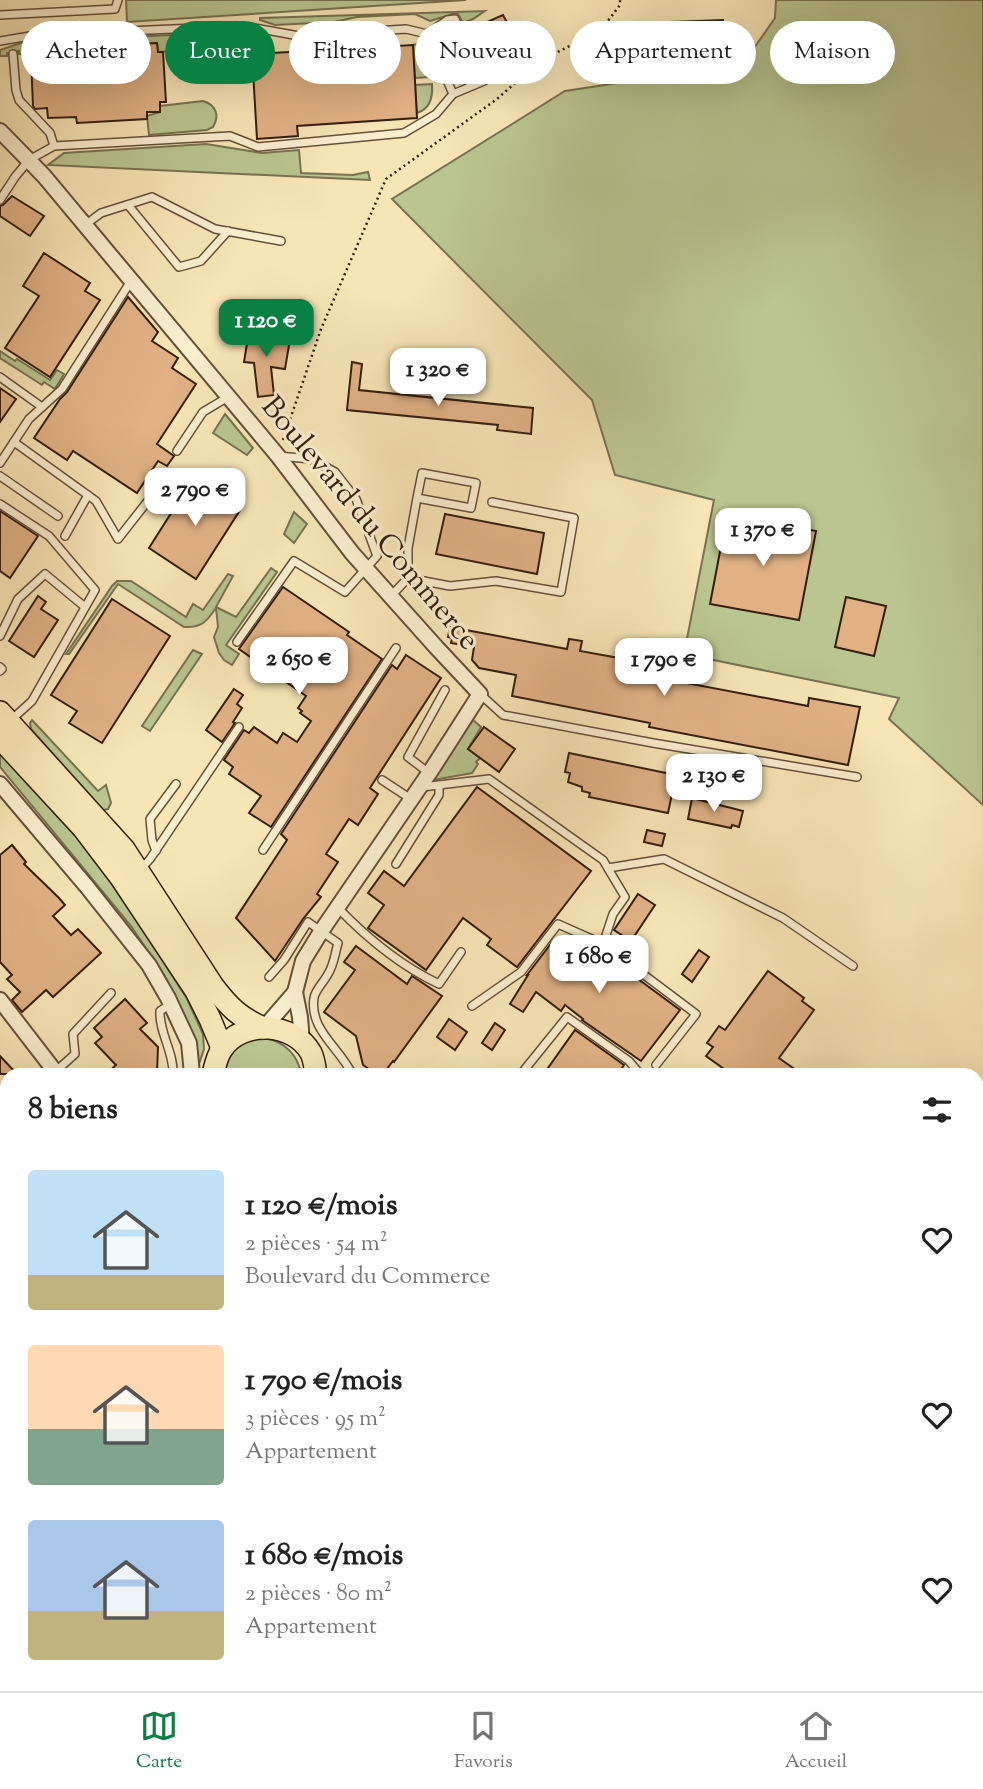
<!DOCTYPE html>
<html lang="fr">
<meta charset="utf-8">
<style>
:root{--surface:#fff;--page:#f6f6f6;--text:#222;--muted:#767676;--line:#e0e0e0;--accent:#0b8043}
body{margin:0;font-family:"Sorts Mill Goudy",serif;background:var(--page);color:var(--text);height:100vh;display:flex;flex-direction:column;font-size:26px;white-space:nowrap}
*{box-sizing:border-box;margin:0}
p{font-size:23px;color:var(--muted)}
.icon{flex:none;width:38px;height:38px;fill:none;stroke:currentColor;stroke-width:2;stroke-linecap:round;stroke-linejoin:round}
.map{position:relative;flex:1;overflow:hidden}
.drawer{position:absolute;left:0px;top:1068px;width:984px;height:625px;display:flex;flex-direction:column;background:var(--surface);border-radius:21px 21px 0 0;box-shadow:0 7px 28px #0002}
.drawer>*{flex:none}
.banner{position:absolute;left:21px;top:21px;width:942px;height:63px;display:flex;gap:14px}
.price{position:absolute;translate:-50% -60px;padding:0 16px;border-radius:14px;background:#fff;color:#222;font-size:23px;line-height:46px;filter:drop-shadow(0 2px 4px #0008)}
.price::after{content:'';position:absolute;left:50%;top:42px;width:21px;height:16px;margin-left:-10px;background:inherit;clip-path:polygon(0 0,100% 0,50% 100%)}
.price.current{background:var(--accent);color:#fff}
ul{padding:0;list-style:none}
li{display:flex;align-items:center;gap:21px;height:175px;padding:0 28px}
li span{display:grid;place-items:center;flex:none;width:196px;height:140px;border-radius:7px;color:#555}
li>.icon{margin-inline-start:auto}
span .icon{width:84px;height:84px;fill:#fffc;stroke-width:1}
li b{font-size:30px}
h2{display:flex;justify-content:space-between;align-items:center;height:84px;padding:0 28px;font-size:30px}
.chip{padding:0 24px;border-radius:32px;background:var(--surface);box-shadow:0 7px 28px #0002;font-size:24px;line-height:63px}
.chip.current{background:var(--accent);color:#fff}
.dock{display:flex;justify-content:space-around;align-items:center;height:98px;border-top:2px solid var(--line);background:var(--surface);font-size:19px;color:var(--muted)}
.dock a{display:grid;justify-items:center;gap:4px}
.dock .current{color:var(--accent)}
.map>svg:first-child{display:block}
</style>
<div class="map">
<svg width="983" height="1691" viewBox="0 0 983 1691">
<rect width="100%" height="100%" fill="#f7e5b5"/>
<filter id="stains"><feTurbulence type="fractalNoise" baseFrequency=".00286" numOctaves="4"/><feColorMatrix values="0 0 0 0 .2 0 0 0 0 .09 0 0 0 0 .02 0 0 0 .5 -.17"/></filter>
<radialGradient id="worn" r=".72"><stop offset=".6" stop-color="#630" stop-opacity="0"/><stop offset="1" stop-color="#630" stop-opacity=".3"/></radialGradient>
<g fill="#bac590" stroke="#777251" stroke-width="2">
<path d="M 126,0 L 466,0 L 127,22 Z"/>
<path d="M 776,0 L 983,0 L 983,805 L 889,719 L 899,698 L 684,654 L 714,500 L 615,475 L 592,400 L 392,199 L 565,91 L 743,64 L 775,18 Z"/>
<path d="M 485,11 L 473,19 L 463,23 L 458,14 L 456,13 L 430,21 L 415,14 L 357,17 L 334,22 L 275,25 L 260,20 L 260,18 Z"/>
<path d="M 231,32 L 250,33 C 248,44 246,47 236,52 L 230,50 L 229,33 Z"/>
<path d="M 193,34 L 203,38 L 207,46 L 203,50 L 158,52 L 157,43 L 45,49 L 43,57 L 29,58 L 27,54 L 19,54 L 19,51 L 7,53 L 7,56 L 0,56 L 0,50 L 24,42 Z"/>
<path d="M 417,44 L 430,77 L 431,77 L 415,78 L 413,45 Z"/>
<path d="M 432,84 C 433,97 430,109 417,113 L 415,85 Z"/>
<path d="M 203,101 C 216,105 220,115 213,127 L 207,130 L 149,135 L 147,116 L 160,112 L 160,106 Z"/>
<path d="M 206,144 L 262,153 L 299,150 L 301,173 L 353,175 L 368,172 L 370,180 L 48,165 L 64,153 Z"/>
<path d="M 0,351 L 15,361 L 17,359 L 50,380 L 57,370 L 64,374 L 55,389 L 44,382 L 42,385 L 0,358 Z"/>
<path d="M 225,414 L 253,448 L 247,455 L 213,433 Z"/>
<path d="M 294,512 L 307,524 L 294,543 L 284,534 Z"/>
<path d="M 271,568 L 277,572 L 226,645 L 239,654 L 232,665 L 224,660 L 219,653 L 214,637 L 218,627 L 216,608 C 207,621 202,628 184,627 L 118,584 L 69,654 L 66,654 L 112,586 L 117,581 L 131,581 L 186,617 L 193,604 L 203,610 L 228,574 L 233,576 L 216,607 L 236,617 Z"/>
<path d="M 193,650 L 202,654 L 150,731 L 142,726 Z"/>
<path d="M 32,720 L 98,791 L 106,785 L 111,803 L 108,809 L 103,810 L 31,729 L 30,723 Z"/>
<path d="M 473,720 L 481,727 L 468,749 L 480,758 L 476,762 L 478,764 L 472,773 L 434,780 L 432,778 Z"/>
<path d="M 0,751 L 87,848 L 120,894 L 186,997 L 203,1034 L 204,1049 L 198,1067 L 192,1042 L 179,1004 L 164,975 L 131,926 L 0,767 Z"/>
<path d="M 265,1038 C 285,1042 298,1055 301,1074 L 222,1074 C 230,1051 238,1039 265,1038 Z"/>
</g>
<g fill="#e1b184" stroke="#341e12" stroke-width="2">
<path d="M 503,15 L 514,35 L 508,38 L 517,58 L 500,66 L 484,33 L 490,30 L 487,22 Z"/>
<path d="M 723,20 L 724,61 L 644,64 L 644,59 L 634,59 L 634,44 L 644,43 L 643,23 Z"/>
<path d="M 157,43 L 158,52 L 163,52 L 166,102 L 160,102 L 160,112 L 147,112 L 147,119 L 77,123 L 76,117 L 48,118 L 47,108 L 35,109 L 33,106 L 31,58 L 45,57 L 45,49 Z"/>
<path d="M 413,45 L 417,118 L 297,126 L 298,136 L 257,139 L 252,54 Z"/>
<path d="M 12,196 L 44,216 L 30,236 L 0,216 L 0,206 L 3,205 Z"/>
<path d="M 44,253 L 90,283 L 85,291 L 100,300 L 50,377 L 5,348 L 39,296 L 23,286 Z"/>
<path d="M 128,297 L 158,332 L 152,341 L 178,358 L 172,368 L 196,384 L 157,444 L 174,456 L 167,466 L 158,461 L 137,493 L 73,451 L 67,460 L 34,438 L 60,399 L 67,392 Z"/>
<path d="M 249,331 L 290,339 L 285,369 L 271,367 L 274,395 L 258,397 L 254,363 L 244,362 Z"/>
<path d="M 352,362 L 362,364 L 359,390 L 533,408 L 531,434 L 497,430 L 498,425 L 347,410 Z"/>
<path d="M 0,388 L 16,399 L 0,422 Z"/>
<path d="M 194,477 L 242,507 L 196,579 L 149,548 Z"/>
<path d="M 0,511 L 38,536 L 10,578 L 0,571 Z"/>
<path d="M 445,514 L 544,533 L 537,574 L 436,554 Z"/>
<path d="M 727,515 L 816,531 L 799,620 L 710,604 Z"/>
<path d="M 283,587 L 349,632 L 347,635 L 382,659 L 271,827 L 249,813 L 261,796 L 229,774 L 233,767 L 224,760 L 244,730 L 249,733 L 254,727 L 277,743 L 283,733 L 297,742 L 311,721 L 300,713 L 302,711 L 298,708 L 306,696 L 239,649 Z"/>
<path d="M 38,596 L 46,602 L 41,609 L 58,620 L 34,657 L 9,641 Z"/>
<path d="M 846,597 L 886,606 L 874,656 L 835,647 Z"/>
<path d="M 112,599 L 170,636 L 102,743 L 69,723 L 77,711 L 51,695 Z"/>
<path d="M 450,627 L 567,649 L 569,639 L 582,641 L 580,651 L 647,663 L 649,653 L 664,656 L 660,678 L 808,706 L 809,698 L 860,707 L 848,765 L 649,727 L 650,723 L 512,696 L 516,675 L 479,668 L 472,660 L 474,647 L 451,643 L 452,638 L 448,637 Z"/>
<path d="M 406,655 L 441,678 L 370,788 L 378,794 L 358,825 L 349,819 L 326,854 L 338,862 L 317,894 L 321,897 L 303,919 L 275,961 L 236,918 L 287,840 L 281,834 L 392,665 L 397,669 Z"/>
<path d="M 234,689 L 243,695 L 237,704 L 242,708 L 233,722 L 235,723 L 222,742 L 206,730 Z"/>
<path d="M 484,727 L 515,749 L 499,772 L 468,749 Z"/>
<path d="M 569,753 L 676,775 L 668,813 L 589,797 L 590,793 L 582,791 L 582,787 L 568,782 L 570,773 L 565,772 Z"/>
<path d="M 477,787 L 591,871 L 517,967 L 487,945 L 491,939 L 463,918 L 426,970 L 368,928 L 384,905 L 368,893 L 384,871 L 404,886 Z"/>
<path d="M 692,798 L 743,811 L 739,827 L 732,825 L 731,828 L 688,819 Z"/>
<path d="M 647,830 L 665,834 L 662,846 L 644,842 Z"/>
<path d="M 12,845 L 26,862 L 24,864 L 59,898 L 65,905 L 53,916 L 71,935 L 78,929 L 101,953 L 53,997 L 46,990 L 22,1012 L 12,1000 L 20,992 L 7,979 L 12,975 L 0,962 L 0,855 Z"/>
<path d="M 638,894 L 655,905 L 631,941 L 614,930 Z"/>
<path d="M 576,939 L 596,948 L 680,1010 L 641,1061 L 582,1020 L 583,1019 L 565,1005 L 561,1011 L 536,992 L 523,1012 L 510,1004 L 528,975 L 527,975 L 553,941 Z"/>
<path d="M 356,946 L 407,984 L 412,976 L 442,996 L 394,1062 L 393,1061 L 383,1074 L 376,1074 L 363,1065 L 356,1036 L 324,1012 L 355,970 L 344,962 Z"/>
<path d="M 699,950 L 709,957 L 692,982 L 682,974 Z"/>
<path d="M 768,971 L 804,998 L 802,1001 L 814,1010 L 779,1058 L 793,1068 L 788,1074 L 731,1074 L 706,1056 L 713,1047 L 707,1043 L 719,1026 L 725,1030 Z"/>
<path d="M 125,999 L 147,1023 L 140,1029 L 158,1047 L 157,1074 L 106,1074 L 116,1065 L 95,1043 L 102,1037 L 94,1028 Z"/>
<path d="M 449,1019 L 467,1032 L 455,1050 L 437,1037 Z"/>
<path d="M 495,1023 L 505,1030 L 492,1050 L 482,1043 Z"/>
<path d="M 575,1030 L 624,1065 L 618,1074 L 557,1074 L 548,1068 Z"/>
<path d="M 0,1056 L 17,1074 L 0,1074 Z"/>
</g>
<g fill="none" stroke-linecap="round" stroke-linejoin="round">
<defs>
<g id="service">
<path d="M 0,15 L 115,9 L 118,0"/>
<path d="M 427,34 L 447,20 L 455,19 L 484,81 L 453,94"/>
<path d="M 0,41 L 36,35 L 218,27 L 250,27 L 299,36 L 406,29 L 427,34 L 453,94 L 436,114 L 404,133 L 258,147 L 230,136 L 54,146 L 29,160 L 15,177 L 0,200"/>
<path d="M 13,54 L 16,90 L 19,100 L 50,133 L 54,146"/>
<path d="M 128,205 L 179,267 L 201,261 L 228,231"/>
<path d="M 85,225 L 101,213 L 152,197 L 215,229 L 281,241"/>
<path d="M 0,377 L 42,407"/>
<path d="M 14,442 L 96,501 L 118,539 L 169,474"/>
<path d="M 177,451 L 203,412 L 228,397"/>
<path d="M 0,463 L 29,419 L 62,389 L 131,281"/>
<path d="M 0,476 L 58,516"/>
<path d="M 0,504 L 49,536 L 95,590 L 32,701 L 10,721"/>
<path d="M 65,536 L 88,495"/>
<path d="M 408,578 L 450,586 L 496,581 L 561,592 L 574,518 L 492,502"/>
<path d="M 391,596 L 408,578 L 408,548 L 417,498 L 471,508 L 476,483 L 422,473 L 417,498"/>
<path d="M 0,636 L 18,599 L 45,574 L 85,607"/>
<path d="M 237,642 L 294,561 L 345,592 L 377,556 L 356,499 L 335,472 L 311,459 L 278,456"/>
<path d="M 0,667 L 2,669 L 0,671"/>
<path d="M 480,694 L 503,715 L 653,743 L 857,777"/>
<path d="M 429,773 L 408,757 L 445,690"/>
<path d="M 382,780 L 411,799"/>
<path d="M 422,787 L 489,779 L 603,860 L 625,897 L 613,914 L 603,944 L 696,1014 L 656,1065"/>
<path d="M 263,850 L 396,648"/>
<path d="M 156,851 L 152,840 L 150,819 L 176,784"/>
<path d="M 396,864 L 439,795 L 439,785"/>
<path d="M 608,868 L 664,859 L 783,918 L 853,966"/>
<path d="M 140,870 L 150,859 L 239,727"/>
<path d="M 338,908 C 367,938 401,966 439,984 L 461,952"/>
<path d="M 269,977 L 284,960 L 308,922 L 338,943 C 335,953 334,965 328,974 C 324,982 315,990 314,998 C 309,1030 340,1048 352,1074"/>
<path d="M 171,1004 L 160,1011 C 159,1033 174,1052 173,1074"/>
<path d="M 472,1006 L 521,972 L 558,924 L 603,944"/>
<path d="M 55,1072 L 75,1054 L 73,1034 L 111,993"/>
<path d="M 521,1074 L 567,1017 L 629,1061 L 640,1074"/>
<path d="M 976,1157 L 983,1148"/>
<path d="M 976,1264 L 983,1268"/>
<path d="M 976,1288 L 983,1293"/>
<path d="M 976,1309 L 983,1302"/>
<path d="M 0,1395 L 7,1388"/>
<path d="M 976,1400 L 983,1396"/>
<path d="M 976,1425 L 983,1413"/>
<path d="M 0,1656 L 7,1663"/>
<path d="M 605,1685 L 615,1691"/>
<path d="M 785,1685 L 799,1691"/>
<path d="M 667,1691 L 673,1685"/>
<path d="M 713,1691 L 714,1685"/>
<path d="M 970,1691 L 973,1685"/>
</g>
<g id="minor">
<path d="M 0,131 L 44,176 L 278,456 L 352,553 L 436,647 L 480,694 L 432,769 L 322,930 L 303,961 L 295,992 L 264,1028"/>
<path d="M 0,784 L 88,888 L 149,965 L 168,998 L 189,1043 L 192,1074"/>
<path d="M 295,992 L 300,1017 L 302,1043"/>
<path d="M 0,1000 L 57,1074"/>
<path d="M 0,1187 L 7,1184"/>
<path d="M 0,1345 L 7,1342"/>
<path d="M 0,1604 L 7,1609"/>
<path d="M 112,1685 L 120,1691"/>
</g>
<g id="primary">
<path d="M 0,712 L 124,849 L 213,986 C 229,1007 240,1018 264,1028"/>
<path d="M 0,738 L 83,828 L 121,878 L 196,991 L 210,1019 L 222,1048"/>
<path d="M 213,1074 C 215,1066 217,1056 222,1049 C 242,1019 294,1022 311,1053 C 314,1059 315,1068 316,1074"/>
<path d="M 976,1563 L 983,1571"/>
<path d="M 976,1607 L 983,1611"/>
</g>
</defs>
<use href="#service" stroke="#65503b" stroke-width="10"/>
<use href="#minor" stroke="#65503b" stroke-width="18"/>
<use href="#primary" stroke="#341e12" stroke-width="24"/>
<path stroke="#341e12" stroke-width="2.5" stroke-dasharray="2 3.5" stroke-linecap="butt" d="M 283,440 L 321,329 L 386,179 L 497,99 L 540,61 L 601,30 L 620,5 L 620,0"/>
<use href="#service" stroke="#faeecf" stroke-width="7"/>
<use href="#minor" stroke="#faeecf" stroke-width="14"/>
<use href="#primary" stroke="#f7e5b5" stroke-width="21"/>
<defs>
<g id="rail">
<path d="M 0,1569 L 7,1574"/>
<path d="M 162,1685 L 170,1691"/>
</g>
</defs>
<use href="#rail" stroke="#341e12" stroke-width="7"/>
<use href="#rail" stroke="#faeecf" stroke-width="4.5" stroke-dasharray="13" stroke-linecap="butt"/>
</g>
<g text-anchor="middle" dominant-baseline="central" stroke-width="6" stroke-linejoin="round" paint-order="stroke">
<g font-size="30" fill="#341e12" stroke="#faeecf">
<text transform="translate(369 524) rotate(50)">Boulevard du Commerce</text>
</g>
</g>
<rect width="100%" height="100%" filter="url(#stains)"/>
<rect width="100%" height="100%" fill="url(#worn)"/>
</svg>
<b class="price current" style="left:266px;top:359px">1 120 €</b>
<b class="price" style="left:438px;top:408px">1 320 €</b>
<b class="price" style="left:195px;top:528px">2 790 €</b>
<b class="price" style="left:763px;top:568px">1 370 €</b>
<b class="price" style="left:299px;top:697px">2 650 €</b>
<b class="price" style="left:664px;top:698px">1 790 €</b>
<b class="price" style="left:714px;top:814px">2 130 €</b>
<b class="price" style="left:599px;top:995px">1 680 €</b>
<div class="banner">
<a class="chip">Acheter</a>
<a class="chip current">Louer</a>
<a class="chip">Filtres</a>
<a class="chip">Nouveau</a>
<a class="chip">Appartement</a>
<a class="chip">Maison</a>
</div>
<section class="drawer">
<h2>8 biens<svg class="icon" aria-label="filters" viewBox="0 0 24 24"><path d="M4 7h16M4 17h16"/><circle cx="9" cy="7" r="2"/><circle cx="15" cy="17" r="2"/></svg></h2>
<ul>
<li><span style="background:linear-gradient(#bfe0f5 75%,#c2b280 0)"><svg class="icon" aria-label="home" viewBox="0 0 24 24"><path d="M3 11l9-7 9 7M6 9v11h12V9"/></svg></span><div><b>1 120 €/mois</b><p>2 pièces · 54 m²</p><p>Boulevard du Commerce</p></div><svg class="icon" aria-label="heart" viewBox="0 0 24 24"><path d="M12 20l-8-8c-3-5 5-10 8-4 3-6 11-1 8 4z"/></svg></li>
<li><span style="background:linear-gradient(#ffd9b3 60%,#7fa58c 0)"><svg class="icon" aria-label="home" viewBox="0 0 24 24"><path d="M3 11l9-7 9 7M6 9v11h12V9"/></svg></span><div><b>1 790 €/mois</b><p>3 pièces · 95 m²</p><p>Appartement</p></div><svg class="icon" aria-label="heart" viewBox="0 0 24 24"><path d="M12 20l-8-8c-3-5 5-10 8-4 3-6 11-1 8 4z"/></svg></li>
<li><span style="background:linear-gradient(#a9c7e8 65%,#c2b280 0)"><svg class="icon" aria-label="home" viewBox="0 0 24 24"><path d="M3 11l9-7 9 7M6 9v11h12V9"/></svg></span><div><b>1 680 €/mois</b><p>2 pièces · 80 m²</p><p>Appartement</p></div><svg class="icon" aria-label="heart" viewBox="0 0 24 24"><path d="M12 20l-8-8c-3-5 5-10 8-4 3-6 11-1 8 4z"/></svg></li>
</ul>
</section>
</div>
<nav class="dock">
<a class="current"><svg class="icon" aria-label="map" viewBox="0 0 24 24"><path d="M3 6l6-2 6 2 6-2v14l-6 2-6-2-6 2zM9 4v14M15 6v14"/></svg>Carte</a>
<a><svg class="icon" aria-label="saved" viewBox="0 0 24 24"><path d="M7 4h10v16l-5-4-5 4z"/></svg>Favoris</a>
<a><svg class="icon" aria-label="home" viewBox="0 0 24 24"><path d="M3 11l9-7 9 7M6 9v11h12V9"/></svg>Accueil</a>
</nav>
